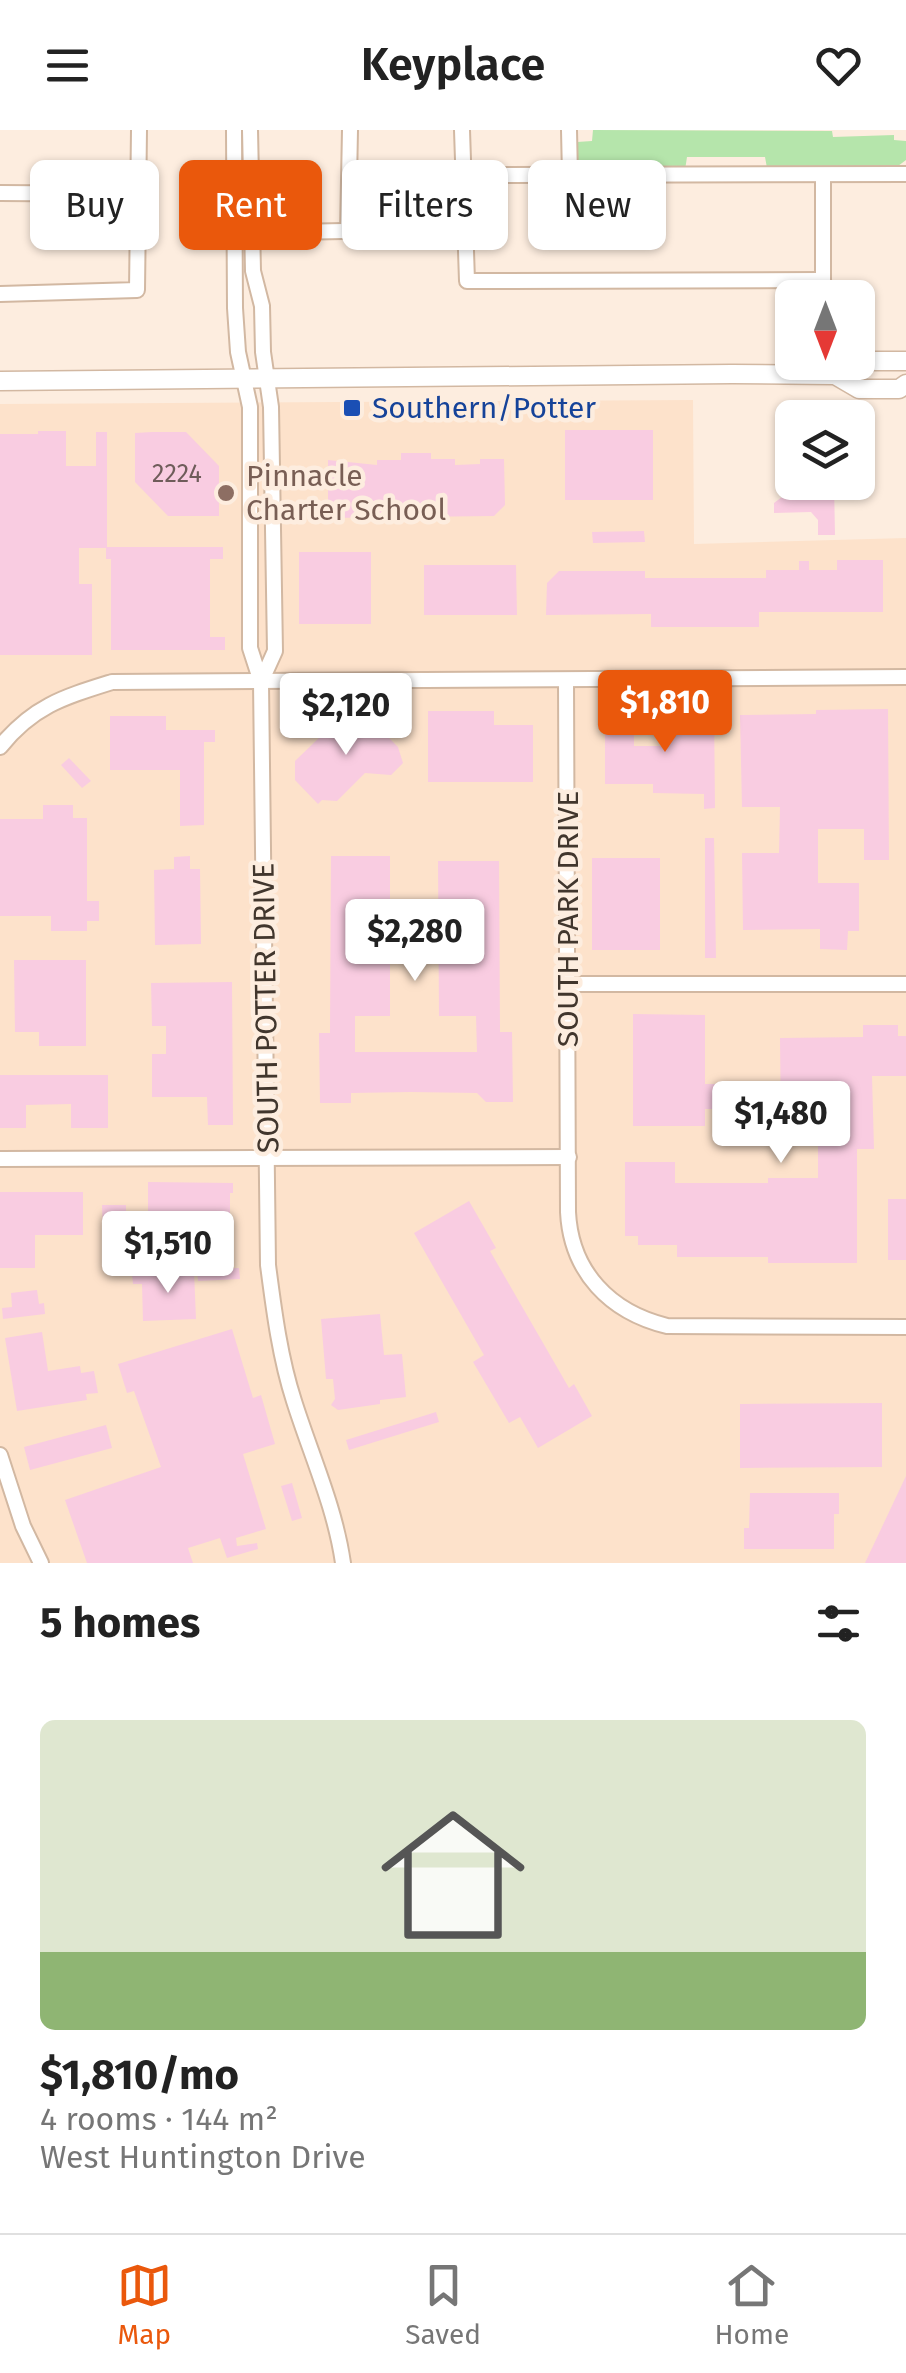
<!DOCTYPE html>
<meta charset="utf-8">
<style>
:root{--surface:#fff;--page:#f6f6f6;--text:#222;--muted:#767676;--line:#e0e0e0;--accent:#ea580c}
body{margin:0;font-family:"Fira Sans",sans-serif;background:var(--page);color:var(--text);height:100vh;display:flex;flex-direction:column;font-size:38px;white-space:nowrap}
*{box-sizing:border-box;margin:0}
p{font-size:32px;color:var(--muted)}
.icon{flex:none;width:55px;height:55px;fill:none;stroke:currentColor;stroke-width:2;stroke-linecap:round;stroke-linejoin:round}
.map{position:relative;height:1433px;overflow:hidden}
.details{display:flex;flex-direction:column;background:var(--surface);flex:1}
.details>*{flex:none}
.banner{position:absolute;left:30px;top:30px;width:848px;height:90px;display:flex;gap:20px}
.needle{width:65px;rotate:180deg}
.buttons{position:absolute;left:775px;top:150px;display:grid;gap:20px}
.buttons a{display:grid;place-items:center;width:100px;height:100px;border-radius:15px;background:var(--surface);box-shadow:0 2px 8px #0004;font-size:50px}
.price{position:absolute;translate:-50% -85px;padding:0 22px;border-radius:10px;background:#fff;color:#222;font-size:32px;line-height:65px;filter:drop-shadow(0 2px 5px #0008)}
.price::after{content:'';position:absolute;left:50%;top:60px;width:30px;height:22px;margin-left:-15px;background:inherit;clip-path:polygon(0 0,100% 0,50% 100%)}
.price.active{background:var(--accent);color:#fff}
ul{padding:0;list-style:none}
li{display:grid;align-content:center;gap:20px;height:530px;padding:0 40px}
li+li{border-top:2px solid var(--line)}
li span{display:grid;place-items:center;height:310px;border-radius:15px;color:#555}
li>.icon{margin-inline-start:auto}
span .icon{width:180px;height:180px;fill:#fffc;stroke-width:1}
li b{font-size:42px}
h2{display:flex;justify-content:space-between;align-items:center;height:120px;padding:0 40px;font-size:42px}
.pill{padding:0 35px;border-radius:15px;background:var(--surface);box-shadow:0 2px 8px #0004;font-size:35px;line-height:90px}
.pill.active{background:var(--accent);color:#fff}
header{display:flex;justify-content:space-between;align-items:center;height:130px;padding:0 40px;background:var(--surface);font-size:45px;font-weight:600}
.tab-bar{display:flex;justify-content:space-around;align-items:center;height:140px;border-top:2px solid var(--line);background:var(--surface);font-size:28px;color:var(--muted)}
.tab-bar a{display:grid;justify-items:center;gap:5px}
.tab-bar .active{color:var(--accent)}
.map>svg:first-child{display:block}
</style>
<header><svg class="icon" aria-label="menu" viewBox="0 0 24 24"><path d="M4 6h16M4 12h16M4 18h16"/></svg>Keyplace<svg class="icon" aria-label="heart" viewBox="0 0 24 24"><path d="M12 20l-8-8c-3-5 5-10 8-4 3-6 11-1 8 4z"/></svg></header>
<div class="map">
<svg width="906" height="1433" viewBox="0 0 906 1433">
<rect width="100%" height="100%" fill="#fdeddf"/>
<path fill="#fde2cb" d="M 693,270 L 694,414 L 906,408 L 906,1433 L 0,1433 L 0,274 Z"/>
<path fill="#b5e5ab" d="M 593,0 L 832,1 L 833,7 L 894,5 L 894,10 L 906,11 L 906,30 L 898,36 L 767,38 L 765,27 L 687,27 L 685,40 L 584,39 L 578,34 L 577,12 L 592,11 Z"/>
<g fill="#f9cce1">
<rect x="565" y="300" width="88" height="70"/>
<path d="M 38,301 L 66,301 L 66,336 L 96,336 L 96,302 L 107,302 L 107,417 L 223,417 L 223,429 L 210,429 L 210,507 L 225,507 L 225,520 L 111,520 L 111,429 L 106,429 L 106,418 L 79,418 L 79,454 L 92,454 L 92,525 L 0,525 L 0,304 L 38,304 Z"/>
<path d="M 152,302 L 186,302 L 219,336 L 219,386 L 168,386 L 135,352 L 135,303 Z"/>
<path d="M 401,323 L 431,323 L 431,329 L 455,329 L 455,335 L 480,334 L 480,329 L 504,329 L 505,375 L 494,386 L 328,388 L 328,330 L 377,335 L 377,330 L 401,330 Z"/>
<path d="M 785,352 L 834,352 L 835,405 L 818,405 L 818,390 L 811,382 L 774,383 L 774,373 L 786,364 Z"/>
<path d="M 644,401 L 645,412 L 593,413 L 592,402 Z"/>
<rect x="299" y="422" width="72" height="72"/>
<path d="M 837,430 L 883,430 L 883,482 L 759,482 L 759,497 L 651,497 L 651,484 L 546,485 L 547,453 L 559,441 L 645,441 L 645,448 L 766,448 L 766,440 L 799,440 L 799,431 L 809,431 L 809,440 L 837,440 Z"/>
<path d="M 424,435 L 516,435 L 517,485 L 424,485 Z"/>
<path d="M 704,575 L 714,575 L 715,678 L 704,679 L 704,664 L 653,663 L 653,654 L 605,654 L 605,582 L 634,582 L 634,616 L 667,616 L 667,581 L 704,582 Z"/>
<path d="M 888,579 L 889,730 L 864,730 L 864,699 L 818,699 L 818,753 L 859,753 L 859,801 L 848,801 L 847,820 L 820,819 L 820,799 L 743,800 L 742,723 L 779,723 L 780,677 L 742,677 L 740,585 L 816,584 L 816,580 Z"/>
<path d="M 428,581 L 494,581 L 494,595 L 533,595 L 533,652 L 428,652 Z"/>
<path d="M 344,584 L 365,584 L 398,617 L 403,633 L 391,645 L 365,643 L 337,671 L 322,670 L 318,674 L 295,650 L 295,631 Z"/>
<path d="M 110,586 L 166,586 L 166,600 L 215,600 L 215,612 L 204,612 L 204,695 L 180,696 L 180,640 L 110,640 Z"/>
<path d="M 69,628 L 91,651 L 82,658 L 61,635 Z"/>
<path d="M 43,675 L 73,675 L 73,688 L 87,688 L 87,771 L 99,771 L 99,791 L 87,791 L 87,801 L 51,801 L 51,786 L 0,786 L 0,689 L 43,689 Z"/>
<path d="M 705,708 L 714,708 L 716,828 L 705,828 Z"/>
<path d="M 190,726 L 190,739 L 200,739 L 201,814 L 155,815 L 154,740 L 174,739 L 174,727 Z"/>
<path d="M 331,726 L 390,726 L 390,886 L 355,886 L 355,922 L 477,922 L 476,886 L 439,886 L 438,731 L 499,731 L 500,902 L 512,902 L 513,972 L 486,972 L 477,963 L 411,962 L 351,963 L 351,973 L 320,973 L 319,903 L 330,903 Z"/>
<rect x="592" y="728" width="68" height="92"/>
<path d="M 14,830 L 86,830 L 86,916 L 39,916 L 39,902 L 15,902 Z"/>
<path d="M 232,852 L 233,995 L 208,995 L 207,967 L 152,967 L 152,924 L 166,924 L 166,896 L 152,896 L 151,853 Z"/>
<path d="M 633,884 L 705,885 L 705,954 L 718,954 L 717,979 L 705,979 L 705,996 L 633,996 Z"/>
<path d="M 863,895 L 898,895 L 898,906 L 906,906 L 906,946 L 872,946 L 874,1019 L 857,1019 L 857,1133 L 768,1133 L 768,1127 L 677,1127 L 677,1115 L 638,1115 L 638,1106 L 625,1106 L 625,1032 L 675,1032 L 675,1053 L 768,1053 L 768,1048 L 818,1048 L 818,999 L 781,999 L 780,908 L 863,907 Z"/>
<path d="M 0,945 L 108,945 L 108,998 L 71,998 L 71,974 L 26,975 L 26,998 L 0,998 Z"/>
<path d="M 148,1052 L 233,1053 L 233,1063 L 230,1063 L 230,1118 L 126,1118 L 126,1129 L 116,1129 L 115,1104 L 103,1105 L 102,1075 L 126,1075 L 126,1081 L 148,1081 Z"/>
<path d="M 0,1062 L 83,1062 L 83,1105 L 35,1105 L 35,1138 L 0,1138 Z"/>
<rect x="888" y="1069" width="18" height="61"/>
<path d="M 469,1071 L 496,1118 L 490,1121 L 569,1258 L 574,1254 L 592,1286 L 538,1318 L 520,1287 L 509,1293 L 473,1232 L 484,1225 L 414,1103 Z"/>
<path d="M 239,1138 L 240,1149 L 198,1151 L 197,1140 Z"/>
<path d="M 194,1141 L 196,1189 L 143,1191 L 142,1154 L 133,1154 L 132,1144 Z"/>
<path d="M 37,1160 L 39,1174 L 44,1173 L 45,1184 L 3,1189 L 2,1178 L 12,1177 L 11,1163 Z"/>
<path d="M 380,1184 L 384,1225 L 402,1224 L 406,1267 L 380,1270 L 380,1274 L 338,1280 L 331,1275 L 335,1269 L 333,1249 L 326,1249 L 321,1189 Z"/>
<path d="M 232,1199 L 253,1268 L 261,1265 L 275,1314 L 243,1324 L 266,1399 L 236,1408 L 237,1416 L 257,1413 L 258,1419 L 227,1428 L 220,1408 L 188,1418 L 193,1433 L 87,1433 L 65,1370 L 161,1337 L 134,1261 L 127,1263 L 118,1234 Z"/>
<path d="M 42,1202 L 48,1241 L 80,1236 L 81,1243 L 94,1241 L 98,1263 L 86,1264 L 87,1270 L 17,1281 L 5,1208 Z"/>
<path d="M 882,1273 L 882,1337 L 740,1338 L 740,1274 Z"/>
<path d="M 436,1282 L 439,1292 L 349,1320 L 346,1310 Z"/>
<path d="M 106,1295 L 112,1318 L 30,1340 L 24,1317 Z"/>
<path d="M 906,1346 L 906,1433 L 865,1433 Z"/>
<path d="M 292,1353 L 302,1388 L 292,1391 L 281,1356 Z"/>
<path d="M 750,1363 L 839,1363 L 839,1384 L 834,1384 L 834,1419 L 744,1419 L 744,1398 L 749,1398 Z"/>
</g>
<g fill="none" stroke-linecap="round" stroke-linejoin="round">
<defs>
<g id="minor">
<path d="M 234,0 L 235,178 L 238,222 L 250,277 L 250,518 L 261,552 L 268,1135 C 274,1181 280,1228 294,1271 C 311,1325 335,1377 343,1433"/>
<path d="M 250,0 L 253,141 L 262,176 L 263,222 L 271,277 L 275,521 L 261,552"/>
<path d="M 462,0 L 467,151 L 823,150"/>
<path d="M 569,0 L 570,45"/>
<path d="M 462,45 L 906,44"/>
<path d="M 823,46 L 823,150 L 826,168"/>
<path d="M 0,63 L 140,64"/>
<path d="M 348,102 L 350,0"/>
<path d="M 242,103 L 395,100"/>
<path d="M 0,164 L 137,160 L 139,0"/>
<path d="M 812,168 L 823,150"/>
<path d="M 566,550 L 568,1082 C 571,1142 610,1182 667,1196 L 906,1197"/>
<path d="M 0,617 C 33,576 64,567 112,552 L 906,547"/>
<path d="M 569,854 L 906,854"/>
<path d="M 0,1029 L 569,1027"/>
<path d="M 0,1325 L 23,1396 L 41,1433"/>
</g>
<g id="major">
<path d="M 858,231 L 906,231"/>
<path d="M 0,251 L 732,244 L 835,245 L 859,259 L 899,259 L 906,254"/>
</g>
</defs>
<use href="#minor" stroke="#d2b8a2" stroke-width="18"/>
<use href="#major" stroke="#d2b8a2" stroke-width="21"/>
<use href="#minor" stroke="#fff" stroke-width="14"/>
<use href="#major" stroke="#fff" stroke-width="18"/>
</g>
<rect fill="#1a4fb4" stroke="#fdeddf" stroke-width="4" x="342" y="268" width="20" height="20" rx="5"/>
<circle fill="#8d6e63" stroke="#fdeddf" stroke-width="4" cx="226" cy="363" r="10"/>
<g text-anchor="middle" dominant-baseline="central" stroke-width="9" stroke-linejoin="round" paint-order="stroke">
<g font-size="25" fill="#6f5c5a">
<text x="177" y="344">2224</text>
</g>
<g font-size="30" fill="#164399" stroke="#fdeddf" text-anchor="start">
<text x="372" y="278">Southern/Potter</text>
</g>
<g font-size="30" fill="#785e54" stroke="#fdeddf" text-anchor="start">
<text x="246" y="346">Pinnacle<tspan x="246" dy="34">Charter School</tspan></text>
</g>
<g font-size="30" fill="#41362d" stroke="#fdeddf">
<text transform="translate(568 789) rotate(-90)">SOUTH PARK DRIVE</text>
<text transform="translate(266 878) rotate(-91)">SOUTH POTTER DRIVE</text>
</g>
</g>
</svg>
<div class="buttons">
<a><svg class="needle" viewBox="-14 -14 28 28"><path d="M0-13l5 13h-10z" fill="#e53935"/><path d="M0 13l5-13h-10z" fill="#767676"/></svg></a>
<a><svg class="icon" aria-label="layers" viewBox="0 0 24 24"><path d="M12 4l9 5-9 5-9-5zM3 14l9 5 9-5"/></svg></a>
</div>
<b class="price active" style="left:665px;top:625px">$1,810</b>
<b class="price" style="left:346px;top:628px">$2,120</b>
<b class="price" style="left:415px;top:854px">$2,280</b>
<b class="price" style="left:781px;top:1036px">$1,480</b>
<b class="price" style="left:168px;top:1166px">$1,510</b>
<div class="banner">
<a class="pill">Buy</a>
<a class="pill active">Rent</a>
<a class="pill">Filters</a>
<a class="pill">New</a>
</div>
</div>
<section class="details">
<h2>5 homes<svg class="icon" aria-label="filters" viewBox="0 0 24 24"><path d="M4 7h16M4 17h16"/><circle cx="9" cy="7" r="2"/><circle cx="15" cy="17" r="2"/></svg></h2>
<ul>
<li><span style="background:linear-gradient(#dfe7d0 75%,#8fb573 0)"><svg class="icon" aria-label="home" viewBox="0 0 24 24"><path d="M3 11l9-7 9 7M6 9v11h12V9"/></svg></span><div><b>$1,810/mo</b><p>4 rooms · 144 m²</p><p>West Huntington Drive</p></div></li>
</ul>
</section>
<nav class="tab-bar">
<a class="active"><svg class="icon" aria-label="map" viewBox="0 0 24 24"><path d="M3 6l6-2 6 2 6-2v14l-6 2-6-2-6 2zM9 4v14M15 6v14"/></svg>Map</a>
<a><svg class="icon" aria-label="saved" viewBox="0 0 24 24"><path d="M7 4h10v16l-5-4-5 4z"/></svg>Saved</a>
<a><svg class="icon" aria-label="home" viewBox="0 0 24 24"><path d="M3 11l9-7 9 7M6 9v11h12V9"/></svg>Home</a>
</nav>
